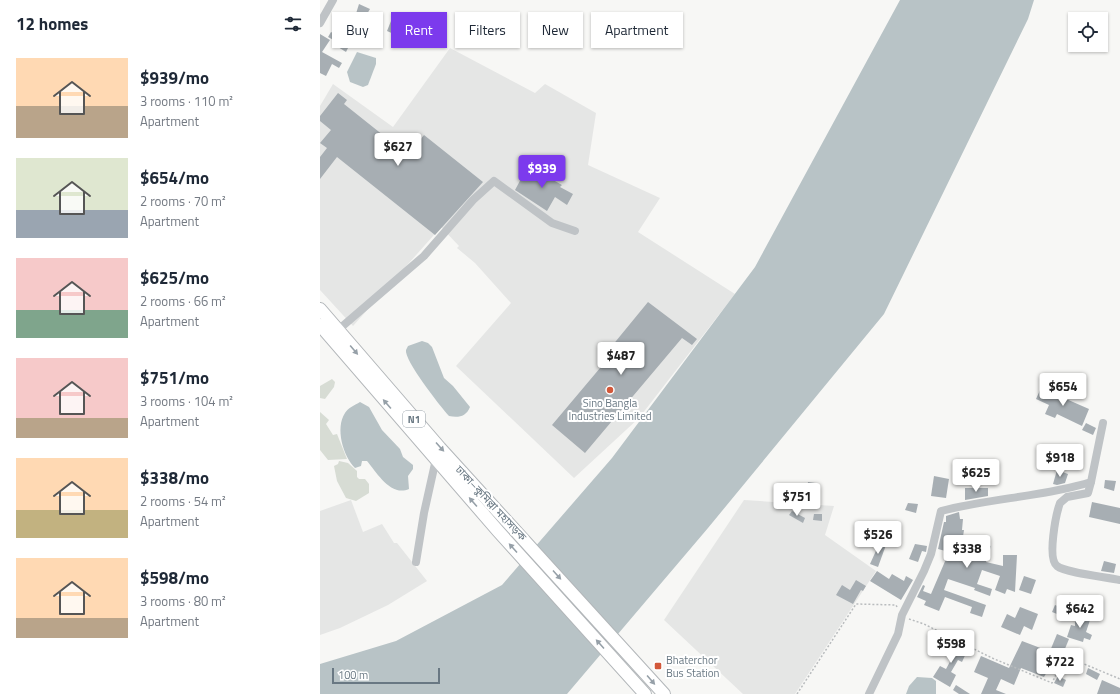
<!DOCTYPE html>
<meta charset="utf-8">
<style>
:root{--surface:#fff;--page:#f6f6f7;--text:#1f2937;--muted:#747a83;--accent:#7c3aed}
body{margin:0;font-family:"Titillium Web","Noto Sans Bengali",sans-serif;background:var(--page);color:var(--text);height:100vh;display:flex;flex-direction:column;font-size:15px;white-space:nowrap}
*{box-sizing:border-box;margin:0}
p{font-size:13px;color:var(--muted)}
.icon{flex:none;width:22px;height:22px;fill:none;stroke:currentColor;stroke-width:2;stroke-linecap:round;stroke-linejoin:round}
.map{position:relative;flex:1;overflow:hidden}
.side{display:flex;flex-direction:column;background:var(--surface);width:320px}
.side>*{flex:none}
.top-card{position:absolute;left:12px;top:12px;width:380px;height:36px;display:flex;gap:8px}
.controls{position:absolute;left:748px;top:12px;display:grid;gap:8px}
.controls a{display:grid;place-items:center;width:40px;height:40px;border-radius:0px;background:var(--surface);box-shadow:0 1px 3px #0004;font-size:20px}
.scale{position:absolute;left:12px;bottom:10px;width:108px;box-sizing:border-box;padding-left:4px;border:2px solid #697883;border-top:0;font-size:11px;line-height:14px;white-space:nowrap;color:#697883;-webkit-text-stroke:3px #fff;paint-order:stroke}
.price{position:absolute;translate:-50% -34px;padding:0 9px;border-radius:4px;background:#fff;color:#222;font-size:13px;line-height:26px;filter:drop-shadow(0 1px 2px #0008)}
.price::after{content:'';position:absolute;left:50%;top:24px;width:12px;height:9px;margin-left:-6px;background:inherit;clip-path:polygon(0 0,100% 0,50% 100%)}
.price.active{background:var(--accent);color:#fff}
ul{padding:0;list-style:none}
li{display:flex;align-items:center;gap:12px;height:100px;padding:0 16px}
li span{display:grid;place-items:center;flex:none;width:112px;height:80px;border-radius:0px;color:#555}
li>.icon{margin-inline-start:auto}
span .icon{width:48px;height:48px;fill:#fffc;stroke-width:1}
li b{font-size:17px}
h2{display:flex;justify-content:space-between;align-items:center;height:48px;padding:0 16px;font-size:17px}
.chip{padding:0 14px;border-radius:0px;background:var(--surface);box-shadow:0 1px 3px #0004;font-size:14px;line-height:36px}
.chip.active{background:var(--accent);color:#fff}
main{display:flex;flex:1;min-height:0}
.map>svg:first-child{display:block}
</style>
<main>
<section class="side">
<h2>12 homes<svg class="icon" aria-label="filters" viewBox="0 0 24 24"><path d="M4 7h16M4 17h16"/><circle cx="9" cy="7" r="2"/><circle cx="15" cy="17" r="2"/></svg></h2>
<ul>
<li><span style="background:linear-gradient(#ffd9b3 60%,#b9a48a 0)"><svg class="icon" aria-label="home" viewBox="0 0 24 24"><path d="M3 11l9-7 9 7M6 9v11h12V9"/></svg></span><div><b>$939/mo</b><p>3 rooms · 110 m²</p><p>Apartment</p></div></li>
<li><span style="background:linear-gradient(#dfe7d0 65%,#9aa5b1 0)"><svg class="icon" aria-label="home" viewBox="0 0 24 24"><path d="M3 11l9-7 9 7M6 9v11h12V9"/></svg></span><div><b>$654/mo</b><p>2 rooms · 70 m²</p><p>Apartment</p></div></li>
<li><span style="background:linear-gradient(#f6c9c9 65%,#7fa58c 0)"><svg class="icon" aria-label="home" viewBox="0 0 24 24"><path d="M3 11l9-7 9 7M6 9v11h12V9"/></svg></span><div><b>$625/mo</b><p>2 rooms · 66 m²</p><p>Apartment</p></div></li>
<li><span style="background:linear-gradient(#f6c9c9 75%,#b9a48a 0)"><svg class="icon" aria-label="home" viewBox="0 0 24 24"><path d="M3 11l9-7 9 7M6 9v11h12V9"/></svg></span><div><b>$751/mo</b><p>3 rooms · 104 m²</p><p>Apartment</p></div></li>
<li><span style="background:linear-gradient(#ffd9b3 65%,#c2b280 0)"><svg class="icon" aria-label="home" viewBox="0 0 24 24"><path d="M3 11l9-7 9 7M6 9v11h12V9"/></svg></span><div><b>$338/mo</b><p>2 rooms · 54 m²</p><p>Apartment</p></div></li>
<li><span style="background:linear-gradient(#ffd9b3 75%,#b9a48a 0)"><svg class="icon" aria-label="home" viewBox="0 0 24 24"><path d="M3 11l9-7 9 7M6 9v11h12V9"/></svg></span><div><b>$598/mo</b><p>3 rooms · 80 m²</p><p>Apartment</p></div></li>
</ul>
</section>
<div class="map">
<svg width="800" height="694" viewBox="0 0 800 694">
<rect width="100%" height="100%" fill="#f7f7f5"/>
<g fill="#e5e6e5">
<path d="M 130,48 L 215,93 L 225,84 L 276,113 L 268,165 L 340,198 L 318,232 L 415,294 L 319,418 L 254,478 L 136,366 L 191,303 L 155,263 L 137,248 L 139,246 L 121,227 L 33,326 L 0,290 L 0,106 L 13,84 L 73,127 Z"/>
<path d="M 31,500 L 43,532 L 62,524 L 74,543 L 77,543 L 107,581 L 68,605 L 20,628 L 0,635 L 0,511 Z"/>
<path d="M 424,500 L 514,506 L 505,535 L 556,571 L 475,694 L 423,694 L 344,620 Z"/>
</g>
<g fill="#d7dcd4">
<path d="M 12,379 L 15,382 L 14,387 L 5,399 L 0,398 L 0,386 Z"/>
<path d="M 0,412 L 9,420 L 6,424 L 13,435 L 17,434 L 27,459 L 8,460 L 0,450 Z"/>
<path d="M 19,461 L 28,463 L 37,471 L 37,477 L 39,479 L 45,479 L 49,484 L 49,493 L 36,501 L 26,498 L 17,481 L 14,466 L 18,464 Z"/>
</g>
<g fill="#b8c3c6">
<path d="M 580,0 L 714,0 L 708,19 L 564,314 L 388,528 L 247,694 L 0,694 L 0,664 L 76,641 L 182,585 L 292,458 L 435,267 Z"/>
<path d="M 37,52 L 56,58 L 56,64 L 48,85 L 43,87 L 30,82 L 27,72 Z"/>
<path d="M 102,341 L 108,343 L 112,347 L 124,378 L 133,386 L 150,407 C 146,417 138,418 129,416 C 120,406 84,360 86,350 L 88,346 Z"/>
<path d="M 40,402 L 49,407 L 62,430 L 80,449 L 83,457 L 93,465 L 93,469 L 88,476 L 89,489 C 71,497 57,473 47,461 L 42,461 L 41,466 L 35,468 C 23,456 15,428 25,413 C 28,408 35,405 40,402 Z"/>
<path d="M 597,677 L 612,678 L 616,681 L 616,694 L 586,694 L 589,686 Z"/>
</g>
<g fill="#a7aeb3">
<path d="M 39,4 L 50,9 L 40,26 L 33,23 Z"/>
<path d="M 71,21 L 80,25 L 76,35 L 67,31 Z"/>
<path d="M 11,32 L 20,37 L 17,42 L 8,37 Z"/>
<path d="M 0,34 L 10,40 L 2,52 L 22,63 L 19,68 L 12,64 L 6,76 L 0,73 Z"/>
<path d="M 21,42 L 29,46 L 26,52 L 18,47 Z"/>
<path d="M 18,93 L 27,100 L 24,104 L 88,155 L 104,135 L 163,182 L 115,235 L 17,157 L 0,179 L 0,157 L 7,148 L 0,143 L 11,130 L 0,121 L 0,116 Z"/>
<path d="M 208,166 L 242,185 L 240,187 L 253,194 L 247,205 L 235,197 L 227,211 L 195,190 Z"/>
<path d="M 328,302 L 377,339 L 372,345 L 362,338 L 265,453 L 232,425 L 291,355 L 287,352 Z"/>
<path d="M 721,388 L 769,409 L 762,426 L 737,414 L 735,418 L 725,414 L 729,405 L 716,399 Z"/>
<path d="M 766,423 L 776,428 L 773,435 L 762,430 Z"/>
<path d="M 737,470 L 748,474 L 745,483 L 737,485 L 733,484 Z"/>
<path d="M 614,476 L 629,479 L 626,498 L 611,496 Z"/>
<path d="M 785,480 L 796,481 L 794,491 L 784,488 Z"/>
<path d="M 488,482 L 495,483 L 492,499 L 486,498 Z"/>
<path d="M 645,488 L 668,488 L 668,496 L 645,500 Z"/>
<path d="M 772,502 L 800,508 L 800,524 L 769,517 Z"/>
<path d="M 588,503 L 598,504 L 596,513 L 585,510 Z"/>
<path d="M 472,511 L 485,518 L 483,523 L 469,515 Z"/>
<path d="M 639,512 L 640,519 L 643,519 L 642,530 L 644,530 L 642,543 L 651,547 L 649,551 L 661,555 L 664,544 L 671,546 L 666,562 L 683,566 L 683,555 L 697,555 L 695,592 L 687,589 L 685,594 L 675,590 L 680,576 L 662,570 L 657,584 L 672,589 L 670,596 L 654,590 L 655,588 L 628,579 L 624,590 L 666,605 L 662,617 L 650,613 L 652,607 L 625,597 L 619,611 L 604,605 L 606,601 L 597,597 L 603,585 L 605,586 L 603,591 L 611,594 L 629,552 L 618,549 L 624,522 L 626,522 L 626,516 Z"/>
<path d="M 494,514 L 502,514 L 502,521 L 493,520 Z"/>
<path d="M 560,542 L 566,545 L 558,567 L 550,564 Z"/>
<path d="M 595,544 L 607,546 L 606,552 L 602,551 L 598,562 L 589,559 Z"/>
<path d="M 784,561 L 796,564 L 794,573 L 781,571 Z"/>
<path d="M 557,571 L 569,579 L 572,574 L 584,581 L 586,576 L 593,580 L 581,600 L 550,581 Z"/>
<path d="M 704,576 L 716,580 L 711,594 L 699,590 Z"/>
<path d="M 536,580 L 546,586 L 543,591 L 541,590 L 533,604 L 516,595 L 522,585 L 530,590 Z"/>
<path d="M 735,605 L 745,609 L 742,616 L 732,612 Z"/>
<path d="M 700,607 L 718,614 L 712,630 L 704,626 L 700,635 L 681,627 L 687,614 L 695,618 Z"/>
<path d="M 760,613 L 771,617 L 766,632 L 772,635 L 770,640 L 764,638 L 763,642 L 747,637 L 751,625 L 755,626 L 755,618 L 758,618 Z"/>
<path d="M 737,634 L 749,639 L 742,656 L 730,651 Z"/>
<path d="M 702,641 L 731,652 L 726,662 L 734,666 L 732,671 L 728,670 L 724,677 L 701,668 L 694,685 L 681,679 L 676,690 L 686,694 L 661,694 L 668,678 L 654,672 L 661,656 L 689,668 Z"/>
<path d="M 628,642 L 648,649 L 642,662 L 638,660 L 631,672 L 636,675 L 630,687 L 613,677 L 620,666 L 626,669 L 633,656 L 623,651 Z"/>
<path d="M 768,668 L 780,674 L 777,680 L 766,674 Z"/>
<path d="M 738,676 L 746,680 L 743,687 L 734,683 Z"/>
<path d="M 782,680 L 800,688 L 800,694 L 777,694 Z"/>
<path d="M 636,685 L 650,694 L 639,694 L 633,690 Z"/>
</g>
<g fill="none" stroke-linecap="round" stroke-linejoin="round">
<defs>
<g id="highway">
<path d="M 0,309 L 120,448 L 344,694"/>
<path d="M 0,325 L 178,531 L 325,694"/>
</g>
</defs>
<use href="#highway" stroke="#b2b6b9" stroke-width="14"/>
<g stroke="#b9bcbe" stroke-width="1.5" stroke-dasharray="2 2" stroke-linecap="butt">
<path d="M 589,619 L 604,624 L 672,658 L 732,683 L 745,656 L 800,679"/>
<path d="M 477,694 L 536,604 L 576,605 L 577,607"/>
</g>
<g stroke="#bfc3c6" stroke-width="8">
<path d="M 0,23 L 13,0"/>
<path d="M 18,330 L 104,256 L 153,200 L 174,181 L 232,223 L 255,231"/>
<path d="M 771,482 L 768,493 L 747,497 L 740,503 C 736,514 727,559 737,566 C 746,573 786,577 800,580"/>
<path d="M 96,562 L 104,513 L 116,459"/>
<path d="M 549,694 L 578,634 L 582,615 L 604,571 L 611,554 L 621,511 C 671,498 722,497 771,482 L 783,423"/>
</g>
<use href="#highway" stroke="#fff" stroke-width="12"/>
</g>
<defs><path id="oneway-solid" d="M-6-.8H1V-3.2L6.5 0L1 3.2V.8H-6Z"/></defs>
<g fill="#96a0a8">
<use href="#oneway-solid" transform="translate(34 350) rotate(50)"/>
<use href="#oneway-solid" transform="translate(67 404) rotate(-131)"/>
<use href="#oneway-solid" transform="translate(120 447) rotate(48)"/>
<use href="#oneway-solid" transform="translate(153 502) rotate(-131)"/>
<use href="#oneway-solid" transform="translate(193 548) rotate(-132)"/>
<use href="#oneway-solid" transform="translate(237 575) rotate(48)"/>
<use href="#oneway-solid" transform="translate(280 644) rotate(-132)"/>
<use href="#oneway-solid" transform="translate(331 680) rotate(49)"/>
</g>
<g fill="#d2583a" stroke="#fff" stroke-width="1.5">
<circle cx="290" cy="390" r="4"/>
<rect x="334" y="662" width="8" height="8" rx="2"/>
</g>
<g text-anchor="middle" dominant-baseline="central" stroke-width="4" stroke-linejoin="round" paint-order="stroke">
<rect fill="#fff" stroke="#96a0a8" stroke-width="1" x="83" y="411" width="22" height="16" rx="3"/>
<g font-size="10" font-weight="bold" fill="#697883">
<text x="94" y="419">N1</text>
</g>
<g font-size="11" fill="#697883" stroke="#fff">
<text x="290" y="403">Sino Bangla<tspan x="290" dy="13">Industries Limited</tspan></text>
<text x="346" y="660" text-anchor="start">Bhaterchor<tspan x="346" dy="13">Bus Station</tspan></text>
</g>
<g font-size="11" fill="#697883" stroke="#fff">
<text transform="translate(171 503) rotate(47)">ঢাকা–কুমিল্লা মহাসড়ক</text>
</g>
</g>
</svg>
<div class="controls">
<a><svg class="icon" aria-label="locate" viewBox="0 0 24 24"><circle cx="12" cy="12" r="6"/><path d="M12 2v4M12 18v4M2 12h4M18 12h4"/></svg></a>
</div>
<div class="scale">100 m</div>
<b class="price" style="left:78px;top:167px">$627</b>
<b class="price active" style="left:222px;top:189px">$939</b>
<b class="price" style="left:301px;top:376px">$487</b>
<b class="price" style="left:743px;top:407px">$654</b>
<b class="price" style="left:740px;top:478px">$918</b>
<b class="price" style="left:656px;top:493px">$625</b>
<b class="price" style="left:477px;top:517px">$751</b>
<b class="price" style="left:558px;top:555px">$526</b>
<b class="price" style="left:647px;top:569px">$338</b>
<b class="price" style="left:760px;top:629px">$642</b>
<b class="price" style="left:631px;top:664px">$598</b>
<b class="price" style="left:740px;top:682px">$722</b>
<div class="top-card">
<a class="chip">Buy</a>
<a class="chip active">Rent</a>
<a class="chip">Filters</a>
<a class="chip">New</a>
<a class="chip">Apartment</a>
</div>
</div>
</main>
